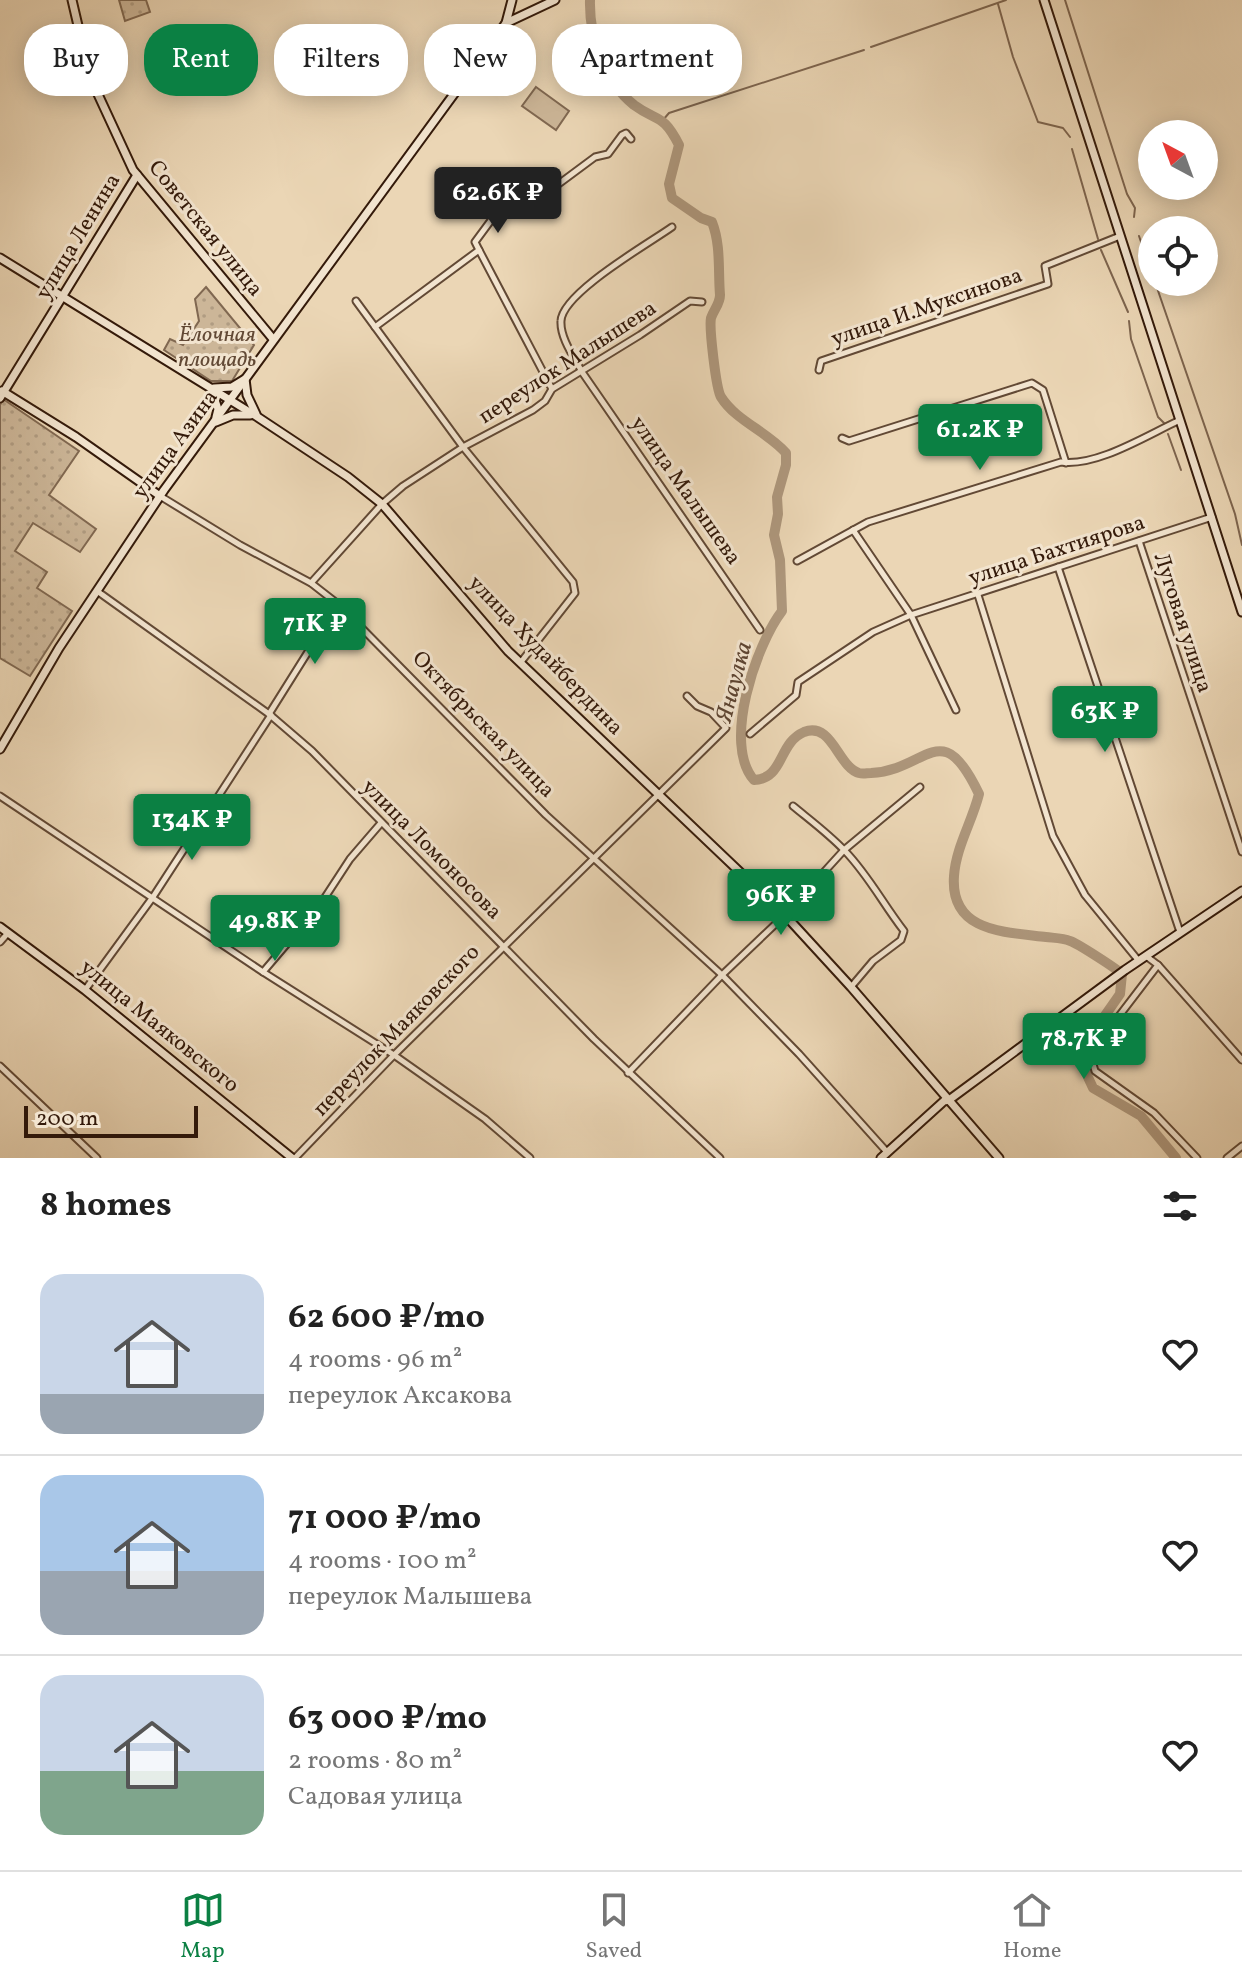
<!DOCTYPE html>
<meta charset="utf-8">
<style>
:root{--surface:#fff;--page:#f6f6f6;--text:#222;--muted:#767676;--line:#e0e0e0;--accent:#0b8043}
body{margin:0;font-family:Vollkorn,serif;background:var(--page);color:var(--text);height:100vh;display:flex;flex-direction:column;font-size:30px;white-space:nowrap}
*{box-sizing:border-box;margin:0}
p{font-size:26px;color:var(--muted)}
.icon{flex:none;width:44px;height:44px;fill:none;stroke:currentColor;stroke-width:2;stroke-linecap:round;stroke-linejoin:round}
.map{position:relative;height:1158px;overflow:hidden}
.sheet{display:flex;flex-direction:column;background:var(--surface);flex:1}
.sheet>*{flex:none}
.banner{position:absolute;left:24px;top:24px;width:800px;height:72px;display:flex;gap:16px}
.needle{width:52px;rotate:319deg}
.fabs{position:absolute;left:1138px;top:120px;display:grid;gap:16px}
.fabs a{display:grid;place-items:center;width:80px;height:80px;border-radius:50%;background:var(--surface);box-shadow:0 4px 20px #0003;font-size:40px}
.scale{position:absolute;left:24px;bottom:20px;width:174px;box-sizing:border-box;padding-left:8px;border:4px solid #341a0a;border-top:0;font-size:22px;line-height:28px;white-space:nowrap;color:#341a0a;-webkit-text-stroke:6px #f2e4cf;paint-order:stroke}
.price{position:absolute;translate:-50% -68px;padding:0 18px;border-radius:8px;background:var(--accent);color:#fff;font-size:26px;line-height:52px;filter:drop-shadow(0 2px 4px #0008)}
.price::after{content:'';position:absolute;left:50%;top:48px;width:24px;height:18px;margin-left:-12px;background:inherit;clip-path:polygon(0 0,100% 0,50% 100%)}
.price.active{background:#222;color:#fff}
ul{padding:0;list-style:none}
li{display:flex;align-items:center;gap:24px;height:200px;padding:0 40px}
li+li{border-top:2px solid var(--line)}
li span{display:grid;place-items:center;flex:none;width:224px;height:160px;border-radius:24px;color:#555}
li>.icon{margin-inline-start:auto}
span .icon{width:96px;height:96px;fill:#fffc;stroke-width:1}
li b{font-size:34px}
h2{display:flex;justify-content:space-between;align-items:center;height:96px;padding:0 40px;font-size:34px}
.tag{padding:0 28px;border-radius:32px;background:var(--surface);box-shadow:0 4px 20px #0003;font-size:28px;line-height:72px}
.tag.active{background:var(--accent);color:#fff}
.dock{display:flex;justify-content:space-around;align-items:center;height:112px;border-top:2px solid var(--line);background:var(--surface);font-size:22px;color:var(--muted)}
.dock a{display:grid;justify-items:center;gap:4px}
.dock .active{color:var(--accent)}
.map>svg:first-child{display:block}
</style>
<div class="map">
<svg width="1242" height="1158" viewBox="0 0 1242 1158">
<defs>
<pattern id="green-dots" width="8" height="8" patternUnits="userSpaceOnUse" patternTransform="scale(2)"><rect width="8" height="8" fill="#ccb698"/><path d="M2 2h.1M6 6h.1" fill="none" stroke="#b09c82" stroke-width="1.8" stroke-linecap="round"/></pattern>
</defs>
<rect width="100%" height="100%" fill="#ebd6b5"/>
<filter id="stains"><feTurbulence type="fractalNoise" baseFrequency=".0025" numOctaves="4"/><feColorMatrix values="0 0 0 0 .2 0 0 0 0 .09 0 0 0 0 .02 0 0 0 .5 -.17"/></filter>
<radialGradient id="worn" r=".72"><stop offset=".6" stop-color="#630" stop-opacity="0"/><stop offset="1" stop-color="#630" stop-opacity=".3"/></radialGradient>
<g fill="url(#green-dots)" stroke="#806851" stroke-width="2">
<path d="M 119,0 L 146,0 L 150,12 L 125,21 Z"/>
<path d="M 206,287 L 254,345 L 232,381 L 211,381 L 164,350 L 170,339 L 183,345 L 199,321 L 195,299 Z"/>
<path d="M 3,399 L 79,451 L 49,495 L 96,529 L 80,552 L 33,523 L 15,551 L 47,572 L 37,588 L 72,611 L 30,676 L 0,658 L 0,405 Z"/>
</g>
<path fill="#ccb698" stroke="#806851" stroke-width="2" d="M 536,87 L 569,111 L 556,130 L 522,106 Z"/>
<g fill="none" stroke-linecap="round" stroke-linejoin="round">
<g stroke="#7d644e" stroke-width="2">
<path d="M 1065,0 L 1127,194 L 1135,208 L 1134,217"/>
<path d="M 998,4 L 1013,57 L 1038,122 L 1063,128 L 1070,137"/>
<path d="M 871,47 L 1006,0"/>
<path d="M 663,120 L 669,113 L 864,50"/>
<path d="M 1072,149 L 1098,239"/>
<path d="M 1139,236 L 1152,274"/>
<path d="M 1101,250 L 1128,312"/>
<path d="M 1155,282 L 1235,514 L 1242,545"/>
<path d="M 1129,321 L 1131,339 L 1158,417 L 1164,423"/>
<path d="M 1168,434 L 1181,470"/>
</g>
<path stroke="#ad967b" stroke-width="10" d="M 590,0 C 589,37 604,81 634,105 C 657,122 663,113 679,145 L 669,184 L 672,198 L 701,218 L 712,222 C 721,245 718,270 720,295 C 720,304 714,309 711,318 C 709,327 716,389 721,397 C 736,421 768,432 786,453 L 786,465 L 777,497 L 778,514 L 774,535 L 780,560 L 782,611 C 756,645 722,744 754,780 C 784,779 778,743 804,732 C 832,721 838,767 859,773 C 863,774 867,773 871,773 C 928,770 941,714 979,794 C 972,822 956,847 954,876 C 950,932 1004,932 1046,937 C 1054,938 1063,938 1070,941 C 1077,943 1117,969 1122,974 L 1120,994 L 1090,1037 L 1080,1060 L 1093,1088 L 1141,1116 L 1176,1158"/>
<defs>
<g id="street">
<path d="M 672,227 C 648,244 562,293 561,321 C 560,338 574,357 582,372 L 760,630"/>
<path d="M 479,250 L 552,389"/>
<path d="M 356,301 L 463,447 L 573,582 L 575,593 L 521,662"/>
<path d="M 375,327 L 479,250 L 475,242 L 506,200 L 528,203 L 537,200 L 595,157 L 608,154 L 622,135 L 626,133 L 631,139"/>
<path d="M 819,370 L 821,361 L 1048,284 L 1045,266 L 1120,236"/>
<path d="M 842,438 L 849,441 L 1032,383 L 1043,390 L 1066,463"/>
<path d="M 160,496 L 240,545 L 311,583 L 338,604 L 546,815 L 722,975 L 799,1054 L 887,1152"/>
<path d="M 853,530 L 911,615 L 956,710"/>
<path d="M 1139,541 L 1242,852"/>
<path d="M 797,561 L 868,522 L 1061,462 C 1097,467 1147,435 1180,420"/>
<path d="M 1058,567 L 1180,932"/>
<path d="M 311,583 L 382,504 L 403,486 L 463,447 L 533,410 L 545,401 L 552,389 L 640,335 L 690,301 L 702,302"/>
<path d="M 97,591 L 269,714 L 312,751 L 594,1039 L 720,1158"/>
<path d="M 978,595 L 1053,836 L 1085,895 L 1138,960"/>
<path d="M 269,714 L 338,604"/>
<path d="M 750,734 L 796,695 L 798,682 L 873,632 L 911,615 L 1212,517"/>
<path d="M 0,796 L 263,972 L 394,1055 L 485,1119 L 530,1158"/>
<path d="M 793,806 C 810,820 829,834 845,851 C 869,876 883,904 904,931 L 901,940 L 873,961 L 851,987"/>
<path d="M 0,942 L 8,933"/>
<path d="M 1146,956 L 1158,965 L 1090,1054 L 1095,1071 L 1154,1113 L 1197,1158"/>
<path d="M 1158,965 L 1242,1060"/>
<path d="M 263,972 L 320,905 L 350,859 L 381,823"/>
<path d="M 85,990 L 153,897 L 271,715"/>
<path d="M 0,1066 L 97,1158"/>
<path d="M 628,1073 L 722,975 L 785,915 L 844,850 L 920,787"/>
<path d="M 295,1158 L 394,1055 L 726,728 L 711,712 L 697,706 L 687,696"/>
<path d="M 1227,1158 L 1242,1146"/>
</g>
<g id="secondary">
<path d="M 72,0 L 90,77 L 133,170 L 273,339"/>
<path d="M 1044,0 L 1242,612"/>
<path d="M 506,23 L 512,0"/>
<path d="M 0,258 L 256,416 L 348,477 L 382,504 L 508,651 L 785,915 L 851,987 L 999,1158"/>
<path d="M 214,388 L 232,387 L 245,379 L 247,395 L 256,414"/>
<path d="M 2,391 L 76,437 L 160,496"/>
<path d="M 212,391 L 218,409 L 216,417"/>
<path d="M 0,398 L 137,175"/>
<path d="M 216,422 L 233,415 L 250,415"/>
<path d="M 0,749 L 59,648 L 164,490 L 506,23 L 555,0"/>
<path d="M 0,927 L 85,990 L 292,1158"/>
<path d="M 881,1158 L 944,1101 L 949,1100 L 1125,970 L 1242,891"/>
</g>
</defs>
<use href="#street" stroke="#624935" stroke-width="9"/>
<use href="#secondary" stroke="#341a0a" stroke-width="11"/>
<use href="#street" stroke="#f2e4cf" stroke-width="5"/>
<use href="#secondary" stroke="#f2e4cf" stroke-width="7"/>
</g>
<g text-anchor="middle" dominant-baseline="central" stroke-width="6" stroke-linejoin="round" paint-order="stroke">
<g font-size="22" fill="#341a0a" stroke="#f2e4cf">
<text transform="translate(205 229) rotate(51)">Советская улица</text>
<text transform="translate(79 237) rotate(-59)">улица Ленина</text>
<text transform="translate(927 308) rotate(-19)">улица И.Муксинова</text>
<text transform="translate(568 363) rotate(-33)">переулок Малышева</text>
<text transform="translate(176 445) rotate(-54)">улица Азина</text>
<text transform="translate(685 491) rotate(55)">улица Малышева</text>
<text transform="translate(1057 551) rotate(-18)">улица Бахтиярова</text>
<text transform="translate(1182 623) rotate(72)">Луговая улица</text>
<text transform="translate(545 656) rotate(46)">улица Худайбердина</text>
<text transform="translate(483 725) rotate(46)">Октябрьская улица</text>
<text transform="translate(431 850) rotate(45)">улица Ломоносова</text>
<text transform="translate(159 1027) rotate(39)">улица Маяковского</text>
<text transform="translate(397 1031) rotate(-46)">переулок Маяковского</text>
</g>
<g font-size="22" font-style="italic" fill="#624935" stroke="#f2e4cf">
<text x="217" y="335">Ёлочная<tspan x="217" dy="25">площадь</tspan></text>
</g>
<g font-size="24" font-style="italic" fill="#5e4532" stroke="#f2e4cf">
<text transform="translate(735 682) rotate(-75)">Янаулка</text>
</g>
</g>
<rect width="100%" height="100%" filter="url(#stains)"/>
<rect width="100%" height="100%" fill="url(#worn)"/>
</svg>
<div class="fabs">
<a><svg class="needle" viewBox="-14 -14 28 28"><path d="M0-13l5 13h-10z" fill="#e53935"/><path d="M0 13l5-13h-10z" fill="#767676"/></svg></a>
<a><svg class="icon" aria-label="locate" viewBox="0 0 24 24"><circle cx="12" cy="12" r="6"/><path d="M12 2v4M12 18v4M2 12h4M18 12h4"/></svg></a>
</div>
<div class="scale">200 m</div>
<b class="price active" style="left:498px;top:235px">62.6K ₽</b>
<b class="price" style="left:980px;top:472px">61.2K ₽</b>
<b class="price" style="left:315px;top:666px">71K ₽</b>
<b class="price" style="left:1105px;top:754px">63K ₽</b>
<b class="price" style="left:192px;top:862px">134K ₽</b>
<b class="price" style="left:781px;top:937px">96K ₽</b>
<b class="price" style="left:275px;top:963px">49.8K ₽</b>
<b class="price" style="left:1084px;top:1081px">78.7K ₽</b>
<div class="banner">
<a class="tag">Buy</a>
<a class="tag active">Rent</a>
<a class="tag">Filters</a>
<a class="tag">New</a>
<a class="tag">Apartment</a>
</div>
</div>
<section class="sheet">
<h2>8 homes<svg class="icon" aria-label="filters" viewBox="0 0 24 24"><path d="M4 7h16M4 17h16"/><circle cx="9" cy="7" r="2"/><circle cx="15" cy="17" r="2"/></svg></h2>
<ul>
<li><span style="background:linear-gradient(#c9d6e8 75%,#9aa5b1 0)"><svg class="icon" aria-label="home" viewBox="0 0 24 24"><path d="M3 11l9-7 9 7M6 9v11h12V9"/></svg></span><div><b>62 600 ₽/mo</b><p>4 rooms · 96 m²</p><p>переулок Аксакова</p></div><svg class="icon" aria-label="heart" viewBox="0 0 24 24"><path d="M12 20l-8-8c-3-5 5-10 8-4 3-6 11-1 8 4z"/></svg></li>
<li><span style="background:linear-gradient(#a9c7e8 60%,#9aa5b1 0)"><svg class="icon" aria-label="home" viewBox="0 0 24 24"><path d="M3 11l9-7 9 7M6 9v11h12V9"/></svg></span><div><b>71 000 ₽/mo</b><p>4 rooms · 100 m²</p><p>переулок Малышева</p></div><svg class="icon" aria-label="heart" viewBox="0 0 24 24"><path d="M12 20l-8-8c-3-5 5-10 8-4 3-6 11-1 8 4z"/></svg></li>
<li><span style="background:linear-gradient(#c9d6e8 60%,#7fa58c 0)"><svg class="icon" aria-label="home" viewBox="0 0 24 24"><path d="M3 11l9-7 9 7M6 9v11h12V9"/></svg></span><div><b>63 000 ₽/mo</b><p>2 rooms · 80 m²</p><p>Садовая улица</p></div><svg class="icon" aria-label="heart" viewBox="0 0 24 24"><path d="M12 20l-8-8c-3-5 5-10 8-4 3-6 11-1 8 4z"/></svg></li>
</ul>
</section>
<nav class="dock">
<a class="active"><svg class="icon" aria-label="map" viewBox="0 0 24 24"><path d="M3 6l6-2 6 2 6-2v14l-6 2-6-2-6 2zM9 4v14M15 6v14"/></svg>Map</a>
<a><svg class="icon" aria-label="saved" viewBox="0 0 24 24"><path d="M7 4h10v16l-5-4-5 4z"/></svg>Saved</a>
<a><svg class="icon" aria-label="home" viewBox="0 0 24 24"><path d="M3 11l9-7 9 7M6 9v11h12V9"/></svg>Home</a>
</nav>
